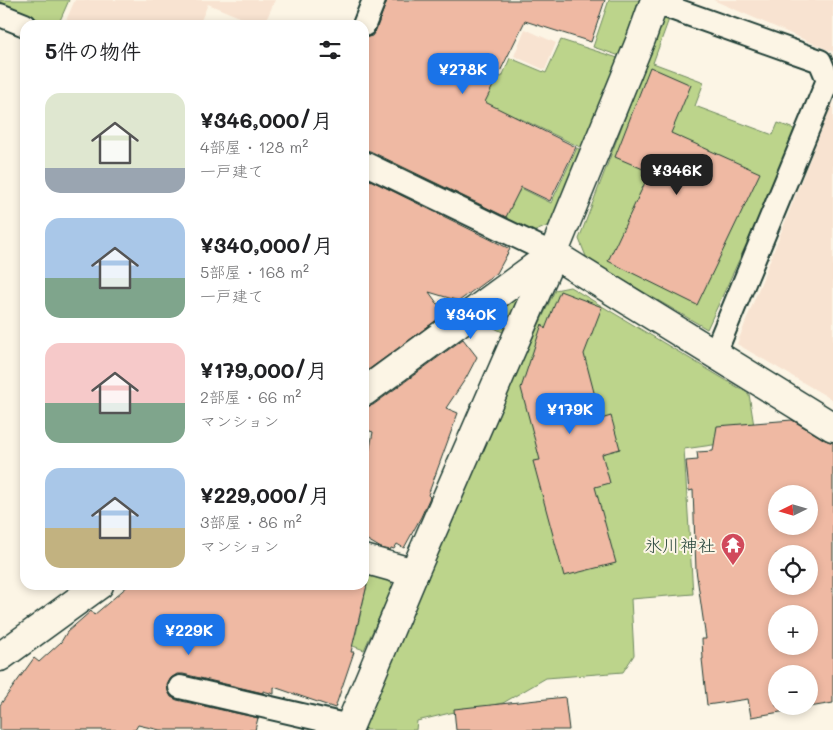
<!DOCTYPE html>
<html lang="ja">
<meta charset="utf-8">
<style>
:root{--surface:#fff;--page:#f6f6f6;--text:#202124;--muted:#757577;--accent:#1a73e8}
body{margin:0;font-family:Mali,"Klee One",sans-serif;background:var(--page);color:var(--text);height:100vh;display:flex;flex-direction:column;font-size:19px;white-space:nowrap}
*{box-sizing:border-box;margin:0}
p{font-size:16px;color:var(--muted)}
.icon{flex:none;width:28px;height:28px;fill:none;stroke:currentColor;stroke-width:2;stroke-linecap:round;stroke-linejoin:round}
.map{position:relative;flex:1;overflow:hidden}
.sheet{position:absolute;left:20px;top:20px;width:349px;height:570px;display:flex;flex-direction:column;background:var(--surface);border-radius:15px;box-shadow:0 2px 8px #0003}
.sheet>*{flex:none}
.needle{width:32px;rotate:265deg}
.controls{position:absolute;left:768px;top:485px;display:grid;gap:10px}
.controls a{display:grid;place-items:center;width:50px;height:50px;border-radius:50%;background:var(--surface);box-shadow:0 2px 8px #0003;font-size:25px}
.price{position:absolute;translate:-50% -42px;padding:0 11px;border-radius:10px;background:var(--accent);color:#fff;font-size:16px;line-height:32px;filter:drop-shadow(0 1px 2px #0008)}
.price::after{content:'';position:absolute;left:50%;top:30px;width:15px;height:11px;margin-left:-8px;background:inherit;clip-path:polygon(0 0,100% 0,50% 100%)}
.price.on{background:#222;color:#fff}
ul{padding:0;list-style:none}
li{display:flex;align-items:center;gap:15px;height:125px;padding:0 25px}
li span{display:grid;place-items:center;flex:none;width:140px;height:100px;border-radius:15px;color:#555}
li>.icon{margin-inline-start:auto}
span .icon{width:60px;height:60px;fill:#fffc;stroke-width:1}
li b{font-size:21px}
h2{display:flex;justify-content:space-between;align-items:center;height:60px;padding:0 25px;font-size:21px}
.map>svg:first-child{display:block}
</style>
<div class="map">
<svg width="833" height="730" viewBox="0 0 833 730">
<rect width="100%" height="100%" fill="#fcf5e5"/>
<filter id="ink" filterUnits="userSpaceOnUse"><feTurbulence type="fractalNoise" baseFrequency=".02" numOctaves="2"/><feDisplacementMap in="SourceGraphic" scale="10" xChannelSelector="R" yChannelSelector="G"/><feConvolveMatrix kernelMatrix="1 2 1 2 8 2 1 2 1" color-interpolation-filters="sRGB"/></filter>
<g filter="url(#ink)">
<g fill="#f8e3d1">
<path d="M 75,0 L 275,0 L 264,25 L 259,25 L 208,4 L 199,25 L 64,25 Z"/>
<path d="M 713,0 L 833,0 L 833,52 Z"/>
<path d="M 525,29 L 556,43 L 545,70 L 514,56 Z"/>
<path d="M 833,100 L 833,400 L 737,344 Z"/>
</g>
<g fill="#bcd48b" stroke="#6e8860">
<path d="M 0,0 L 69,0 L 58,25 L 51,25 L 0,2 Z"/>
<path d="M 609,0 L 639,0 L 620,56 L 593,47 Z"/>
<path d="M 663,18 L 669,19 L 653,63 L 704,82 L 695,106 L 773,135 L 778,123 L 799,131 L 707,329 L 587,259 L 579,239 Z"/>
<path d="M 561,40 L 618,58 L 582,148 L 515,116 L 513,121 L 471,105 L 495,74 L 502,77 L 510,58 L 546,73 Z"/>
<path d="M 422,89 L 470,169 L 518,193 L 521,188 L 551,203 L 577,148 L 584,152 L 552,224 L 531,233 L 387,164 Z"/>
<path d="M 570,287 L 749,394 L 754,426 L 727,443 L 684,449 L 693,594 L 631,599 L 634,655 L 623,672 L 546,678 L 503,703 L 450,713 L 417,721 L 416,730 L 363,730 L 462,490 L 555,290 Z"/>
<path d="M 516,296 L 525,300 L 508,335 L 483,322 Z"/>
<path d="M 364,570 L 389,577 L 393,587 L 364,650 L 339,641 L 341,631 L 356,634 L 368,580 L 364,578 Z"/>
</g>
<g fill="#efb9a3" stroke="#1f3d34" fill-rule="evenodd">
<path d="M 387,0 L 605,0 L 591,42 L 525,21 L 485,102 L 576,147 L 550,201 L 521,187 L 506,217 L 370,151 L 364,150 L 364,38 L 372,36 L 376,30 Z"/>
<path d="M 650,67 L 691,85 L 671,133 L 760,173 L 697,305 L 608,261 L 650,172 L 615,157 Z"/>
<path d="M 364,177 L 510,249 L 497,273 L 459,301 L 429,292 L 445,314 L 364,373 Z"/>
<path d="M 560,291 L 602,307 L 584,354 L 601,419 L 611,416 L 620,449 L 602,454 L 610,483 L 595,487 L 616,563 L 564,576 L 533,461 L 540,460 L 521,388 L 542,324 L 545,329 Z"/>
<path d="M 463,339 L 477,357 L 466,378 L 446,408 L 458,413 L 428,495 L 430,497 L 421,517 L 404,548 L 397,544 L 394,549 L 391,548 L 390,550 L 381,548 L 364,538 L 364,480 L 373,432 L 364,429 L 364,407 L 373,405 Z"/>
<path d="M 792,420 L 825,440 L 833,443 L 833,703 L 751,717 L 748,699 L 707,705 L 702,659 L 703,659 L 702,639 L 706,639 L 696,570 L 693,490 L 689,491 L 686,461 L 698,460 L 697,452 L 713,451 L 717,426 ZM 776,494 L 809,494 L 809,526 L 776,526 ZM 776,554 L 809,554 L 809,586 L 776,586 ZM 776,614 L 809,614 L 809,646 L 776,646 ZM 776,674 L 809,674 L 809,706 L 776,706 Z"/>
<path d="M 129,585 L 367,585 L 351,652 L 354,652 L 335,708 L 274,687 L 274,694 L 263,691 L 263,693 L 183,674 L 177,674 L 171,678 L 167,685 L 168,691 L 171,697 L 177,700 L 258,718 L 255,730 L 160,730 L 138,725 L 135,730 L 0,730 L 0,705 L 34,658 L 39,662 L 61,642 L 67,632 L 91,611 L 94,615 Z"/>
<path d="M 565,697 L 569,730 L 456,730 L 454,709 Z"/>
</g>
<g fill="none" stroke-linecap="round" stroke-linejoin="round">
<defs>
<g id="service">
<path d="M 654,2 L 820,61 L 828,80 L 715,353"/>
<path d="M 0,15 L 25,25"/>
<path d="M 364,25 L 374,0"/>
<path d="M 364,163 L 553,254"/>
<path d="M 180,687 L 349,726"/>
</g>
<g id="minor">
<path d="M 553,254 L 833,427"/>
<path d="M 364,392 L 551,255"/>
<path d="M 364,559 L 414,573"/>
<path d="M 0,657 L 99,585"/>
<path d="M 348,730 L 414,573 L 553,254 L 641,39 L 655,0"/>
</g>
</defs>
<use href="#service" stroke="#1f3d34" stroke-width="26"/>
<use href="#minor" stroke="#1f3d34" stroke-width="31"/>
<use href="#service" stroke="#fcf5e5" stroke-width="22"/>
<use href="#minor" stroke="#fcf5e5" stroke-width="28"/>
</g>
</g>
<defs>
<symbol id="temple-pin" viewBox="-11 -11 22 30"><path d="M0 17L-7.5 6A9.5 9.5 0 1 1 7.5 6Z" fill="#d1495b" stroke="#fcf5e5"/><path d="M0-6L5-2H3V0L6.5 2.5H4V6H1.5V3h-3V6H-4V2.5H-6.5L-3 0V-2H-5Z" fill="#fff"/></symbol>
</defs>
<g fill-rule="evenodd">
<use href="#temple-pin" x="719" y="531" width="28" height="38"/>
</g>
<g text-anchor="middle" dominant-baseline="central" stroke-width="4" stroke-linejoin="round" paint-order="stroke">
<g font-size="18" fill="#1f3d34" stroke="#fcf5e5" text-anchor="end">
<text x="716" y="545">氷川神社</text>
</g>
</g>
</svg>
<div class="controls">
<a><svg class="needle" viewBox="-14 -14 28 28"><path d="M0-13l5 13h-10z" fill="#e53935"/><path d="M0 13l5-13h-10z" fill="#757577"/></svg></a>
<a><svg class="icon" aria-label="locate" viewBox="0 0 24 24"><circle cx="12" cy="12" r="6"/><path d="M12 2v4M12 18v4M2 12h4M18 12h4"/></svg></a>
<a>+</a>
<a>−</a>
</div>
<b class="price" style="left:463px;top:95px">¥278K</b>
<b class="price on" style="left:677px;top:196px">¥346K</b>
<b class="price" style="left:471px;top:340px">¥340K</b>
<b class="price" style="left:570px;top:435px">¥179K</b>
<b class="price" style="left:189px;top:656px">¥229K</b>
<section class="sheet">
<h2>5件の物件<svg class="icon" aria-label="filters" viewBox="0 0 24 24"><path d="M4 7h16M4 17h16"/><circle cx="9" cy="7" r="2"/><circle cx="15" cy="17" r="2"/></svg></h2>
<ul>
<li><span style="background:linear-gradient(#dfe7d0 75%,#9aa5b1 0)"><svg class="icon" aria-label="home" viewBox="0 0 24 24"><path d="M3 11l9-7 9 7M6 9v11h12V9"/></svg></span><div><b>¥346,000/月</b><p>4部屋 · 128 m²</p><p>一戸建て</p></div></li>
<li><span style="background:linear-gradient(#a9c7e8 60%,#7fa58c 0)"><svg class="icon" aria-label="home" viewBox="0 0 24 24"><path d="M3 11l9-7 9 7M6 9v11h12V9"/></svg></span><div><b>¥340,000/月</b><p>5部屋 · 168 m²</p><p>一戸建て</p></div></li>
<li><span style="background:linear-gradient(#f6c9c9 60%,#7fa58c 0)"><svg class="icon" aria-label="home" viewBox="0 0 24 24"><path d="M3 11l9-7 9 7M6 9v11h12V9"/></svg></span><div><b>¥179,000/月</b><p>2部屋 · 66 m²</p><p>マンション</p></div></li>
<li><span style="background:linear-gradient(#a9c7e8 60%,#c2b280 0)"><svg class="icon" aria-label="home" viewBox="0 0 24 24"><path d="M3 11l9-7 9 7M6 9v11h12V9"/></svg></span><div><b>¥229,000/月</b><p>3部屋 · 86 m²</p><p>マンション</p></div></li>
</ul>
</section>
</div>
